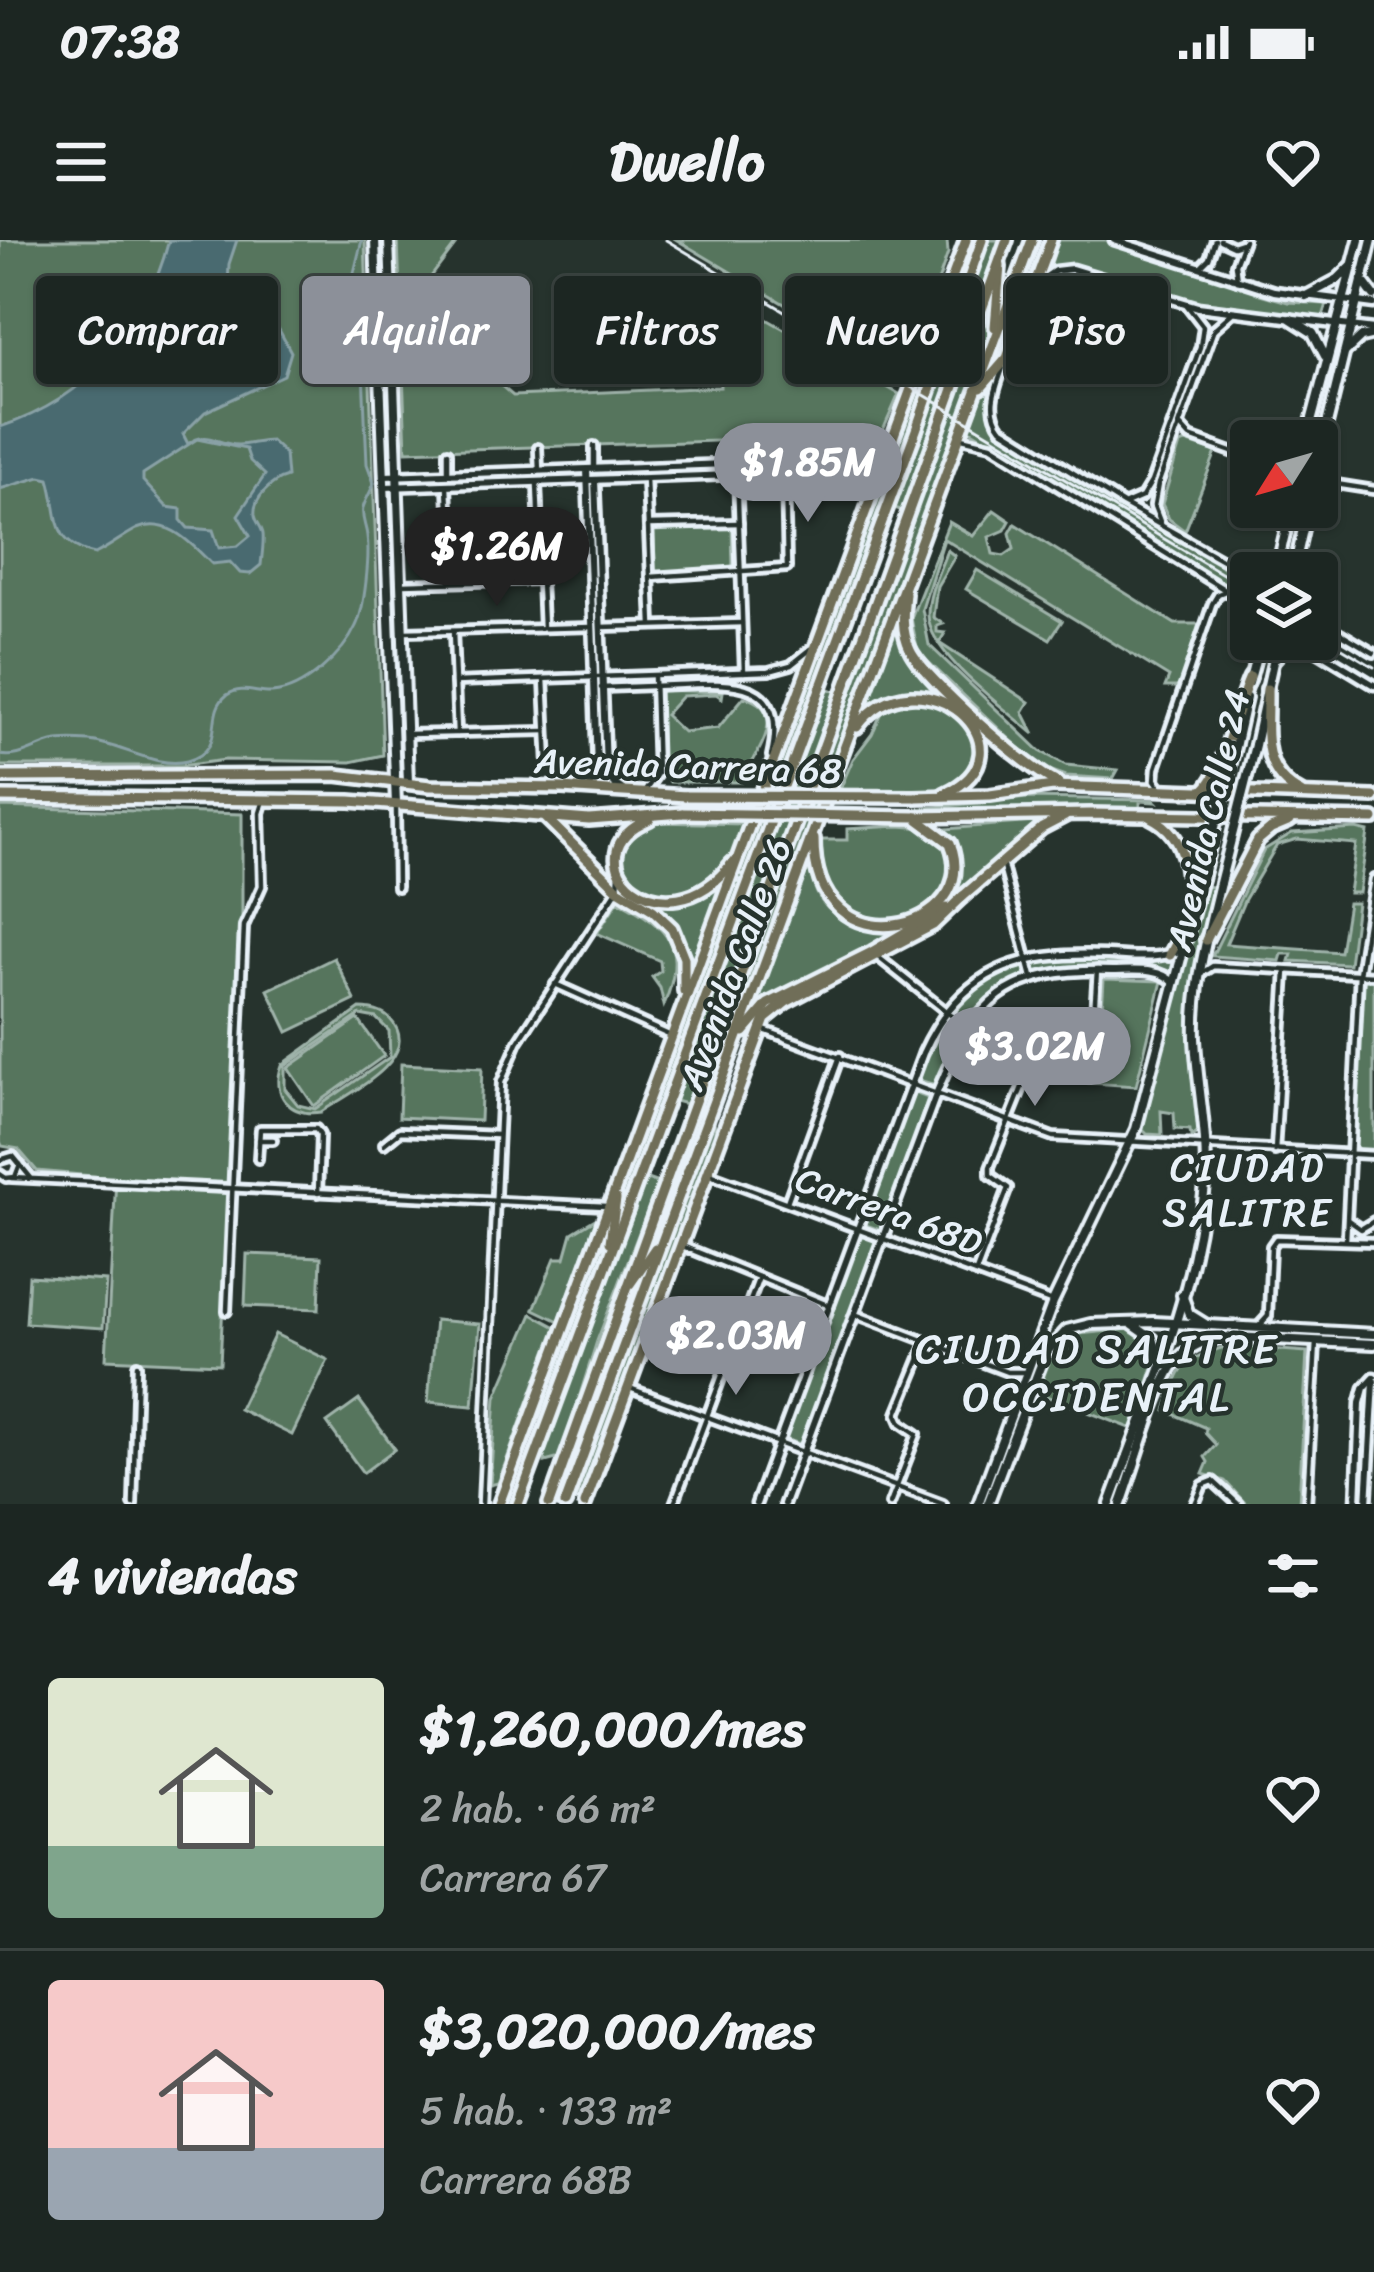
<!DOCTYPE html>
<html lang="es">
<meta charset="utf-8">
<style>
:root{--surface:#1c2622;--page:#252e2a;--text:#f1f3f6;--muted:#a0a5a5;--line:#3a4340;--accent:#8c9099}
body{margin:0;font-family:Sriracha,sans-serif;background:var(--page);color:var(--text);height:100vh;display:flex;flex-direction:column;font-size:45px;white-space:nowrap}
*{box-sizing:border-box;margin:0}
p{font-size:39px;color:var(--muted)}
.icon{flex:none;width:66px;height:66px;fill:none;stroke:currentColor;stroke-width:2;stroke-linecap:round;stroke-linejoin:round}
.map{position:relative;height:1264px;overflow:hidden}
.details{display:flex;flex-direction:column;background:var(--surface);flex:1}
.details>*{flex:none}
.top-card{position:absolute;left:36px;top:36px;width:1302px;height:108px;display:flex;gap:24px}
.needle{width:78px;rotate:233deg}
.controls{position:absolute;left:1230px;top:180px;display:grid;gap:24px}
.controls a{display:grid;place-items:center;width:108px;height:108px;border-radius:12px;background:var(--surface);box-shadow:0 3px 9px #0004,0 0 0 3px var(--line);font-size:60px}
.price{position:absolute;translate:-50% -102px;padding:0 27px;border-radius:42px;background:var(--accent);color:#fff;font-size:39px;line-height:78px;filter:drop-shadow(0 3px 6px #0008)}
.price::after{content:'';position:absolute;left:50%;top:72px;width:36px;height:27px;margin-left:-18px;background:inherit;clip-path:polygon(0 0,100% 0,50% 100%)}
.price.selected{background:#222;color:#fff}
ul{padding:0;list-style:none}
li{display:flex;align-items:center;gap:36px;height:300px;padding:0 48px}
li+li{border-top:3px solid var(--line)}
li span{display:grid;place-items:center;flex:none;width:336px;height:240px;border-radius:12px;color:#555}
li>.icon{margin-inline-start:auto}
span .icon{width:144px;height:144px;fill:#fffc;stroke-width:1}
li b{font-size:51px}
h2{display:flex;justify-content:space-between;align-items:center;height:144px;padding:0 48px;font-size:51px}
.tag{padding:0 42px;border-radius:12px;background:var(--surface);box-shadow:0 3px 9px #0004,0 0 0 3px var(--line);font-size:42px;line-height:108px}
.tag.selected{background:var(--accent);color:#fff}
.status{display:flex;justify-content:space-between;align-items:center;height:84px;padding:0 60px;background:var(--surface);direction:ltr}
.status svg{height:33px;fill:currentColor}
header{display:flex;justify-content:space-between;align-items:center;height:156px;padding:0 48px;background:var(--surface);font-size:54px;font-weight:700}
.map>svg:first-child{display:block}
</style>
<div class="status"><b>07:38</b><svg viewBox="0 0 49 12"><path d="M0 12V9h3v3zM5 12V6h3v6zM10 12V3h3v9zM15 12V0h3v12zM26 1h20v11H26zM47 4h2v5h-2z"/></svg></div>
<header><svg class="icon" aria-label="menu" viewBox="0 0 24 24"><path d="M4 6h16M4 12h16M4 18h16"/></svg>Dwello<svg class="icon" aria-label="heart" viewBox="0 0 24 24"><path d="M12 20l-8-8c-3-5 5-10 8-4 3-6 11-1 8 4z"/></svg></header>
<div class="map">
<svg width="1374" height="1264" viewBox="0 0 1374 1264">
<rect width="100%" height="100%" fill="#26332d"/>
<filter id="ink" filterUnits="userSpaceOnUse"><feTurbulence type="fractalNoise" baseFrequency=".00833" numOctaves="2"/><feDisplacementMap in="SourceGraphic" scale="24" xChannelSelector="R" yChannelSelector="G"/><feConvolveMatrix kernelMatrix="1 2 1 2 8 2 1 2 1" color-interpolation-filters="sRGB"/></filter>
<g filter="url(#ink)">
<g fill="#56755d" stroke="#9fb3aa" stroke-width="3" fill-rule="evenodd">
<path d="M 0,0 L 365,0 L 383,515 L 351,522 L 225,520 L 181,526 L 0,526 Z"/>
<path d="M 398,0 L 459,0 L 408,67 L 513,156 L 720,147 L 717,51 L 899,154 L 874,211 L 878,215 L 872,219 L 841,215 L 840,197 L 406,211 Z"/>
<path d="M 677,0 L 947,0 L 948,13 L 905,136 Z"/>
<path d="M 973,0 L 979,0 L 616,986 L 621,946 Z"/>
<path d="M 989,0 L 999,0 L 903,271 L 895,268 Z"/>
<path d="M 1058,0 L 1106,0 L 1257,48 L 1256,53 L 1288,62 L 1327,64 L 1322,80 L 1209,67 L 1078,26 L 1049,30 Z"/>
<path d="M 996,37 L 992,97 L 667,979 L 632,1037 L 901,309 Z"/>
<path d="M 998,133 L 988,168 L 996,189 L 1251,341 L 1251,359 L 965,187 L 976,159 Z"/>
<path d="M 1186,202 L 1216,212 L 1185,291 L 1169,279 L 1162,264 L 1180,204 Z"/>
<path d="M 994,270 L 1010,281 L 1005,290 L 989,297 L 993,314 L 1004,316 L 1014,309 L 1010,293 L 1015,284 L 1175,384 L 1199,384 L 1181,442 L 1177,447 L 1165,447 L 1169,437 L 944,299 L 922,369 L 929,405 L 1040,511 L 1066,525 L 1118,530 L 1113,539 L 1066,536 L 1038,526 L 918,412 L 911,378 L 949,282 L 973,296 Z"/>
<path d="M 732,286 L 733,329 L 659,333 L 655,330 L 654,291 Z"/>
<path d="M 533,295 L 535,336 L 456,336 L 456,297 Z"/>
<path d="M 947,310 L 955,316 L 937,346 L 933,377 L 943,384 L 937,386 L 937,392 L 945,393 L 939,403 L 1029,462 L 1023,472 L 1034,494 C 1005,468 929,415 928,375 C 928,353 940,330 947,310 Z"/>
<path d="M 977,330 L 1062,381 L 1050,399 L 966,349 Z"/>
<path d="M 902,360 C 899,412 914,424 949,460 C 918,446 882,456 859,479 Z"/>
<path d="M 827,448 L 837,452 L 686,864 L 675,861 Z"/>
<path d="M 660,450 L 723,452 L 722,458 L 716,454 L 682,456 L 665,475 L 683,492 L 718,488 L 744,457 C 794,471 752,517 742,542 L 670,542 L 662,532 Z"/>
<path d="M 908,460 C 917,461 927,460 936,463 C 981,479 992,532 942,551 C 923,558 861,553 838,554 L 853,519 L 872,494 L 884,468 Z"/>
<path d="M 1027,558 L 1154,560 L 1156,562 L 1140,561 L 1140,567 L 1156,568 L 916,569 Z"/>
<path d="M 0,567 L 242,574 L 242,676 L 220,1124 L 106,1119 L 116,938 L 37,931 L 18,909 L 2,906 L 0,901 Z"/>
<path d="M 657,582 L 744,584 L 744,588 C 726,640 698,660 643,653 C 637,647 627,639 623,631 C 611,605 636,586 657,582 Z"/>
<path d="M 1033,582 L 1037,588 L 950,662 C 963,633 963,615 945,589 Z"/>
<path d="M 898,586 L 927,588 C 986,619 932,683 883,683 C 870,683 857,677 845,673 L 823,636 L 821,600 L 847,600 L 847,589 Z"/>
<path d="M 1356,589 L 1368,592 L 1359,653 L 1349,653 L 1356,604 L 1297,599 L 1277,605 L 1245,659 L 1226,704 L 1340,712 L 1348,663 L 1357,663 L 1349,724 L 1290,721 L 1292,714 L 1282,714 L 1280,721 L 1212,716 L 1264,610 L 1292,593 Z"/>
<path d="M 810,611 C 805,679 864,701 920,682 L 777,754 L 749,778 Z"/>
<path d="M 725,639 L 689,737 C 687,684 663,673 622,649 L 622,644 C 654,672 694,667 725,639 Z"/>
<path d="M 1203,646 L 1213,647 L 1193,757 L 1199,892 L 1191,897 L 1190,890 L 1175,889 L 1174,873 L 1161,871 L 1162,895 L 1147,894 L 1141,888 Z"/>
<path d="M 618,661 C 671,688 687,708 664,765 L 660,748 L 652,737 L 661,731 L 660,721 L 597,693 Z"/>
<path d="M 1051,717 L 1173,720 L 1171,734 L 1165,730 C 1043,725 988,719 935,845 L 919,840 C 941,769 977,733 1051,717 Z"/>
<path d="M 334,718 L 355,760 L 288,792 L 268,750 Z"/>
<path d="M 1104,739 L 1162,741 L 1136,846 L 1089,843 L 1099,819 Z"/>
<path d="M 1362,739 L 1374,740 L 1374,911 L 1353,911 Z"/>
<path d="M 360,769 C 374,769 386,772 394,784 C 419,821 346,855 321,872 C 289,877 271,854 282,825 ZM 360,775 L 376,778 L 389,791 L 390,817 L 315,869 L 298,865 L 285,849 L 285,826 Z"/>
<path d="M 358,779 L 384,816 L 314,866 L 288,828 Z"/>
<path d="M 401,824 L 482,828 L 480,881 L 399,877 Z"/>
<path d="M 912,852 L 928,858 L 883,991 L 863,984 Z"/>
<path d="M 713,873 L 716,899 L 587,1248 L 568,1264 Z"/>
<path d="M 647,939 L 658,943 L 597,1101 L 560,1218 L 545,1222 L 543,1208 Z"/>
<path d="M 611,971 C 612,1016 557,1153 531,1191 Z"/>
<path d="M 597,978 L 559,1081 L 534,1069 L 555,1018 L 565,1018 L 572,993 Z"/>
<path d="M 860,995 L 877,1001 L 803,1205 L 785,1199 Z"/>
<path d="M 247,1014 L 321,1017 L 319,1069 L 245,1066 Z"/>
<path d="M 29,1036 L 106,1041 L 103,1088 L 26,1083 Z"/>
<path d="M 532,1074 L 556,1087 L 498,1243 L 490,1245 L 496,1157 Z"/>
<path d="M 435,1080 L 480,1084 L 473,1166 L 428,1162 Z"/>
<path d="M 1130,1089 L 1147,1099 L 1153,1127 L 1133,1189 L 1035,1152 L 1051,1112 L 1068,1095 Z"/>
<path d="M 275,1094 L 328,1120 L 292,1195 L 239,1169 Z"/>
<path d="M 1229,1106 L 1307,1112 L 1299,1264 L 1246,1264 L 1225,1241 L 1203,1234 L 1208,1222 L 1205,1217 L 1216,1205 L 1205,1193 L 1206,1188 L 1166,1171 C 1179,1127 1182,1118 1229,1106 Z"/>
<path d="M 359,1160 L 395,1209 L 363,1233 L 327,1183 Z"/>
</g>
<path fill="#496b70" stroke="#89a1a6" stroke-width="3" fill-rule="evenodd" d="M 169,0 L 237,0 L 229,24 L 227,70 L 215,89 C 236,97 254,79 277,86 L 291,112 L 284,135 L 205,172 L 183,194 L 188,204 C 208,189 216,205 238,205 C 248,205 260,201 271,201 L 285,214 L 287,237 C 272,241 253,258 255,275 C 256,282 262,287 263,294 C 264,302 262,315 261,325 L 250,334 L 240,333 L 230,322 L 212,324 C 192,305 169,276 137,289 C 123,296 110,307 95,314 C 49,303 60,275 49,239 L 40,237 L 0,249 L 0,187 C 90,158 145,90 169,0 ZM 197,199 L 246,209 L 250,221 L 265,235 L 238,275 L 250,296 L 238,306 L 219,308 L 213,290 L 188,288 L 181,280 L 181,269 L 167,267 L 143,241 L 143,234 Z"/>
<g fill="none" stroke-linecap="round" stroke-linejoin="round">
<path stroke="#89a1a6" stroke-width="3" d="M 0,515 C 19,519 34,507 52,502 C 63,499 77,500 89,501 C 120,504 157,529 187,521 C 229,509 203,474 227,455 C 241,445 257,454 272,453 C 304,451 344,413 356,386 C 365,368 370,315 367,296 C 366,286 361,278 363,268 C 365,260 371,252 374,243 L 367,224 L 363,131 L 369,114 L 367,76 L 352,41 L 362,0"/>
<defs>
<g id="minor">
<path d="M 1220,0 L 1233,6 L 1242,3"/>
<path d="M 1201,26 L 1209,18 L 1215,0"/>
<path d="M 1237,40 L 1235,24 L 1244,0"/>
<path d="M 1003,128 C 996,149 986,168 1001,188 L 1123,264 L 1251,336"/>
<path d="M 1181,187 L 1190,197 L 1251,219"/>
<path d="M 962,198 L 991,205 L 1251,366"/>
<path d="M 834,199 L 834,220"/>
<path d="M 736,203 L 744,432"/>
<path d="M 594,206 L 594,229"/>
<path d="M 538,208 L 539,231"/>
<path d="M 448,212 L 448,234"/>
<path d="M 784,222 L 785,200"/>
<path d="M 646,238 L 652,385"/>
<path d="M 1317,241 L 1374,250"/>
<path d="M 537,244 L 543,388"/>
<path d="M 447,246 L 451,342"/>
<path d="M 1126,264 L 1142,257 L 1151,242 L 1200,107 L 1203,86 L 1186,64"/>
<path d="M 1161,284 L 1154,266 L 1158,244 L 1214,89 L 1232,73"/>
<path d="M 648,285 L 739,283"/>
<path d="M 449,293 L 539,290"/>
<path d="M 650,337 L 787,328 L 785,233"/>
<path d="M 403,344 L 541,340"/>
<path d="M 1317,379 L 1374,413"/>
<path d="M 601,387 L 742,383"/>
<path d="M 453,391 L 457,493"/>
<path d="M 406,392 L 592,387"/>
<path d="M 544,439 L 548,525"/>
<path d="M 455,442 L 769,431 L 791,425 L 811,409"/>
<path d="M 601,448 C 626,447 651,446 677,445 C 733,442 789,439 771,516"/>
<path d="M 408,494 L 546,491"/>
<path d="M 1160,547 L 1155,540 L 1156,528 L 1212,364 L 1218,354 L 1228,350"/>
<path d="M 645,551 L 657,534 L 654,436"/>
<path d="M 396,569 L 397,647"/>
<path d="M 1002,623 L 1032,737"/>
<path d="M 878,717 L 967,788"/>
<path d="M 1202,733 L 1213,726 L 1374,735"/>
<path d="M 555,744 L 671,796"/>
<path d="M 764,790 L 1053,897 L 1374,915"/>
<path d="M 259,900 L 273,900"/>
<path d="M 384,904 L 400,891 L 497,895"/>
<path d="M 1275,911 L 1286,731"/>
<path d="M 258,919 L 260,889 L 316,889 L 320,895 L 318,953"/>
<path d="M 0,920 L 13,916 L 31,938"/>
<path d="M 0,934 L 6,938 L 15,937 L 20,924"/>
<path d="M 710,934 L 1053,1062"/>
<path d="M 12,938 L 606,966"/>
<path d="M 787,962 L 840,816"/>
<path d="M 1348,980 L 1361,989 L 1374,981"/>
<path d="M 1346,1000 L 1359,734 L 1374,639"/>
<path d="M 680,1005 L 830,1066"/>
<path d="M 976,1032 L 1008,948 L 990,935 L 990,927 L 1027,835 L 1038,829 C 1060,835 1074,841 1091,821 L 1097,730"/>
<path d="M 227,1071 L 244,686 L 262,646 L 260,573 L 264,560"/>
<path d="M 855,1074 L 1007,1132 L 1024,1132"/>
<path d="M 1258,1087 L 1268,1076 L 1271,1006 L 1276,999 L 1374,1002"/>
<path d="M 627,1147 L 943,1264"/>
<path d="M 133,1264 L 137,1125"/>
<path d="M 482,1264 L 501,842 L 518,802 L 618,649 L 619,634"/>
<path d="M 674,1264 L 759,1037"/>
<path d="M 890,1264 L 917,1194 L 901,1183 L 897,1174 L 927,1101"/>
<path d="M 1195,1264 L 1203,1245 L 1213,1241 L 1238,1264"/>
<path d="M 1307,1264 L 1316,1102"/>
</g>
<g id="tertiary">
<path d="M 1114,0 L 1274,51 L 1374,64"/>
<path d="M 1036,44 L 1055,31 L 1072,29 L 1198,67 L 1374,89"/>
<path d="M 587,229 L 597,529 L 595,540 L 587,549"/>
<path d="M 385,236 L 842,220 L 871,224 L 882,220"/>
<path d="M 595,240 L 606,528 L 613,543 L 623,550"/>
<path d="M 385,247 L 850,231 L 865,234 L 873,245"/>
<path d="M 1275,420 L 1289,405 L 1313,408 L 1374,445"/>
<path d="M 756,1264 L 923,813 C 962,728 1020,711 1108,715 C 1133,716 1158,720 1182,710"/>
<path d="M 784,1264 L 937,852 C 976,757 1008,728 1112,731 C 1133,731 1160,727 1174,743"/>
<path d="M 1356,1264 L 1360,1163 L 1364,1148 L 1374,1137"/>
<path d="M 1367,1264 L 1374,1141"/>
</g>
<g id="secondary">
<path d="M 375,0 L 396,565"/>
<path d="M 389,0 L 408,543"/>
<path d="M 1362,40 L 1374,56"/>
<path d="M 1306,56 L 1338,39 L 1351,26"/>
<path d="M 1291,79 L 1313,93 L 1325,116"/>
<path d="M 1345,112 L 1361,97 L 1374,94"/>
<path d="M 1306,201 L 1359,0"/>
<path d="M 1317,225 L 1372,0"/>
<path d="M 1276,333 L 1291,267"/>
<path d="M 1293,333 L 1308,267"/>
<path d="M 1249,443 L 1261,399"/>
<path d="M 1236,503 L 1246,458"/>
<path d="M 1255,505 L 1278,399"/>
<path d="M 1182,1055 L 1189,1074 L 1205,1084"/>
<path d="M 1133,1085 L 1153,1099 L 1160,1118"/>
<path d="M 978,1264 L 1053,1062 L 1136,889 L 1202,639"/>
<path d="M 988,1264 L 1045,1114 L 1067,1090 L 1091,1084 L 1154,1082 L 1374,1094"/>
<path d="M 1110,1264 C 1147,1162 1195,1055 1205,945 C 1209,895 1197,847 1195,798 C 1193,745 1208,694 1220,643"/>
<path d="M 1121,1264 C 1134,1230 1157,1142 1179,1118 C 1193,1103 1211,1098 1232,1097 L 1374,1104"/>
</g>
<g id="primary">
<path d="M 995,87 L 1000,26"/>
<path d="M 981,148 L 1007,118 L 1051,0"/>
<path d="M 905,353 C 903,372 901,391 910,409 C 923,438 1028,530 1058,543"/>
<path d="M 1267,449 C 1268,491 1258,531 1301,553"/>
<path d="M 857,487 C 920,403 1041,511 944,554"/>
<path d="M 0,537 L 336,535 L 430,546 L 562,548 L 686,556"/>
<path d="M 1203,551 C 1224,533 1236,467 1250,437"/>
<path d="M 0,557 L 350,561 L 589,580 L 683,573"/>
<path d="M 915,557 L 990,555 L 1053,546 L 1374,557"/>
<path d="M 915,577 L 1090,574 L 1374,579"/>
<path d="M 1150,577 C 1199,600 1187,659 1184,704"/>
<path d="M 546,578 L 618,649 L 653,670 L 672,688 L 684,718 L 684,751"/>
<path d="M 650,579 C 563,615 664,711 732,623"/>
<path d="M 814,599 C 813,735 986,691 950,603 L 915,577"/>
<path d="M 961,658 L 1042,588 L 1065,576"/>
<path d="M 1206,700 L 1258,600 L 1271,589 L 1290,581"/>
<path d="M 1170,715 L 1180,696"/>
<path d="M 744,792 L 768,764 L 872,712 L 947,668"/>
<path d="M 610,1002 L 616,959"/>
<path d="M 630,1044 L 655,1008"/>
<path d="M 499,1264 L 966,0"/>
<path d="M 518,1264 L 916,190 L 982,0"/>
<path d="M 549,1264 L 1007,0"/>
<path d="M 565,1264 L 1032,0"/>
<path d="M 585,1264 L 765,779 L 786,762 L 933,685 L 963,656"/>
</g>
</defs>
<use href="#minor" stroke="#e8f1f8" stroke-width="14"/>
<use href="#tertiary" stroke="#e8f1f8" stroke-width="15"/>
<use href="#secondary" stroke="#e8f1f8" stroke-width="16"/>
<use href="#primary" stroke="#e8f1f8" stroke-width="18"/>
<use href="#minor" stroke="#26332d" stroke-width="4.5"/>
<use href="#tertiary" stroke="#26332d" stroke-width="6"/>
<use href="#secondary" stroke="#26332d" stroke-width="8"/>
<use href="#primary" stroke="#706e59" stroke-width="9"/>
<g stroke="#e8f1f8" stroke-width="3">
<path d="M 666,0 L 1251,351"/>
<path d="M 1317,393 L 1374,427"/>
</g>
<defs>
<g id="secondary-bridge">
<path d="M 1202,639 L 1236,503"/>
<path d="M 1220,643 L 1255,505"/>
</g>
<g id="primary-bridge">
<path d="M 686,556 L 915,557"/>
<path d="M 683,573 L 915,577"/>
</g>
</defs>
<use href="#secondary-bridge" stroke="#e8f1f8" stroke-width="16" stroke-linecap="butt"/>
<use href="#primary-bridge" stroke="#e8f1f8" stroke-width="18" stroke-linecap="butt"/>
<use href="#secondary-bridge" stroke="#26332d" stroke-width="8"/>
<use href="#primary-bridge" stroke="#706e59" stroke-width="9"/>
</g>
</g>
<g text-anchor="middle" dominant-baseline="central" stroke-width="9" stroke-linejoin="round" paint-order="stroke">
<g font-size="36" fill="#e8f1f8" stroke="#26332d">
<text transform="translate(688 526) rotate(2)">Avenida Carrera 68</text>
<text transform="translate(1208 580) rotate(-77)">Avenida Calle 24</text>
<text transform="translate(735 724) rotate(-70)">Avenida Calle 26</text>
<text transform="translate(889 971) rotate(20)">Carrera 68D</text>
</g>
<g font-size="39" letter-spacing="3" fill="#e8f1f8" stroke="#26332d">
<text x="1248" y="927">CIUDAD<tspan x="1248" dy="45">SALITRE</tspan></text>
</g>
<g font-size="42" letter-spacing="3" fill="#e8f1f8" stroke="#26332d">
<text x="1097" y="1109">CIUDAD SALITRE<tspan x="1097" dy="48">OCCIDENTAL</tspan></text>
</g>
</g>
</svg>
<div class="controls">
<a><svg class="needle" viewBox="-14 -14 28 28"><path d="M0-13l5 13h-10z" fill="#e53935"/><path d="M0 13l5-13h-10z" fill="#a0a5a5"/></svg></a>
<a><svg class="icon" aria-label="layers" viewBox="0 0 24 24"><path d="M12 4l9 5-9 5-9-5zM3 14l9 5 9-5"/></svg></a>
</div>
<b class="price" style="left:808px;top:285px">$1.85M</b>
<b class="price selected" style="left:497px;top:369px">$1.26M</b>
<b class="price" style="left:1035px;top:869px">$3.02M</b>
<b class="price" style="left:736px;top:1158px">$2.03M</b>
<div class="top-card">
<a class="tag">Comprar</a>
<a class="tag selected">Alquilar</a>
<a class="tag">Filtros</a>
<a class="tag">Nuevo</a>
<a class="tag">Piso</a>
</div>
</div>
<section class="details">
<h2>4 viviendas<svg class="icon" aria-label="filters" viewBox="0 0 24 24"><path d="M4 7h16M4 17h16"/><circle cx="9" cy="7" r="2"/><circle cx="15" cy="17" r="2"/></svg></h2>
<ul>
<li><span style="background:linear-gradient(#dfe7d0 70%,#7fa58c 0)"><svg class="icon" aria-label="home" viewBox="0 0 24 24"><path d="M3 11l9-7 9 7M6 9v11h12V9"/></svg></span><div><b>$1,260,000/mes</b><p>2 hab. · 66 m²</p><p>Carrera 67</p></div><svg class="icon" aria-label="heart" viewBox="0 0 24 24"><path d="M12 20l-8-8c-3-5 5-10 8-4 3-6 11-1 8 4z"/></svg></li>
<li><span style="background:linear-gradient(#f6c9c9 70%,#9aa5b1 0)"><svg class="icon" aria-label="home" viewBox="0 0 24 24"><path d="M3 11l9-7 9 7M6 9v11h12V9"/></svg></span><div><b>$3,020,000/mes</b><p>5 hab. · 133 m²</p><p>Carrera 68B</p></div><svg class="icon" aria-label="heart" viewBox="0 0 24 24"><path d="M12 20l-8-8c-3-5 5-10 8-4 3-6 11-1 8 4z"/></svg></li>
</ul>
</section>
